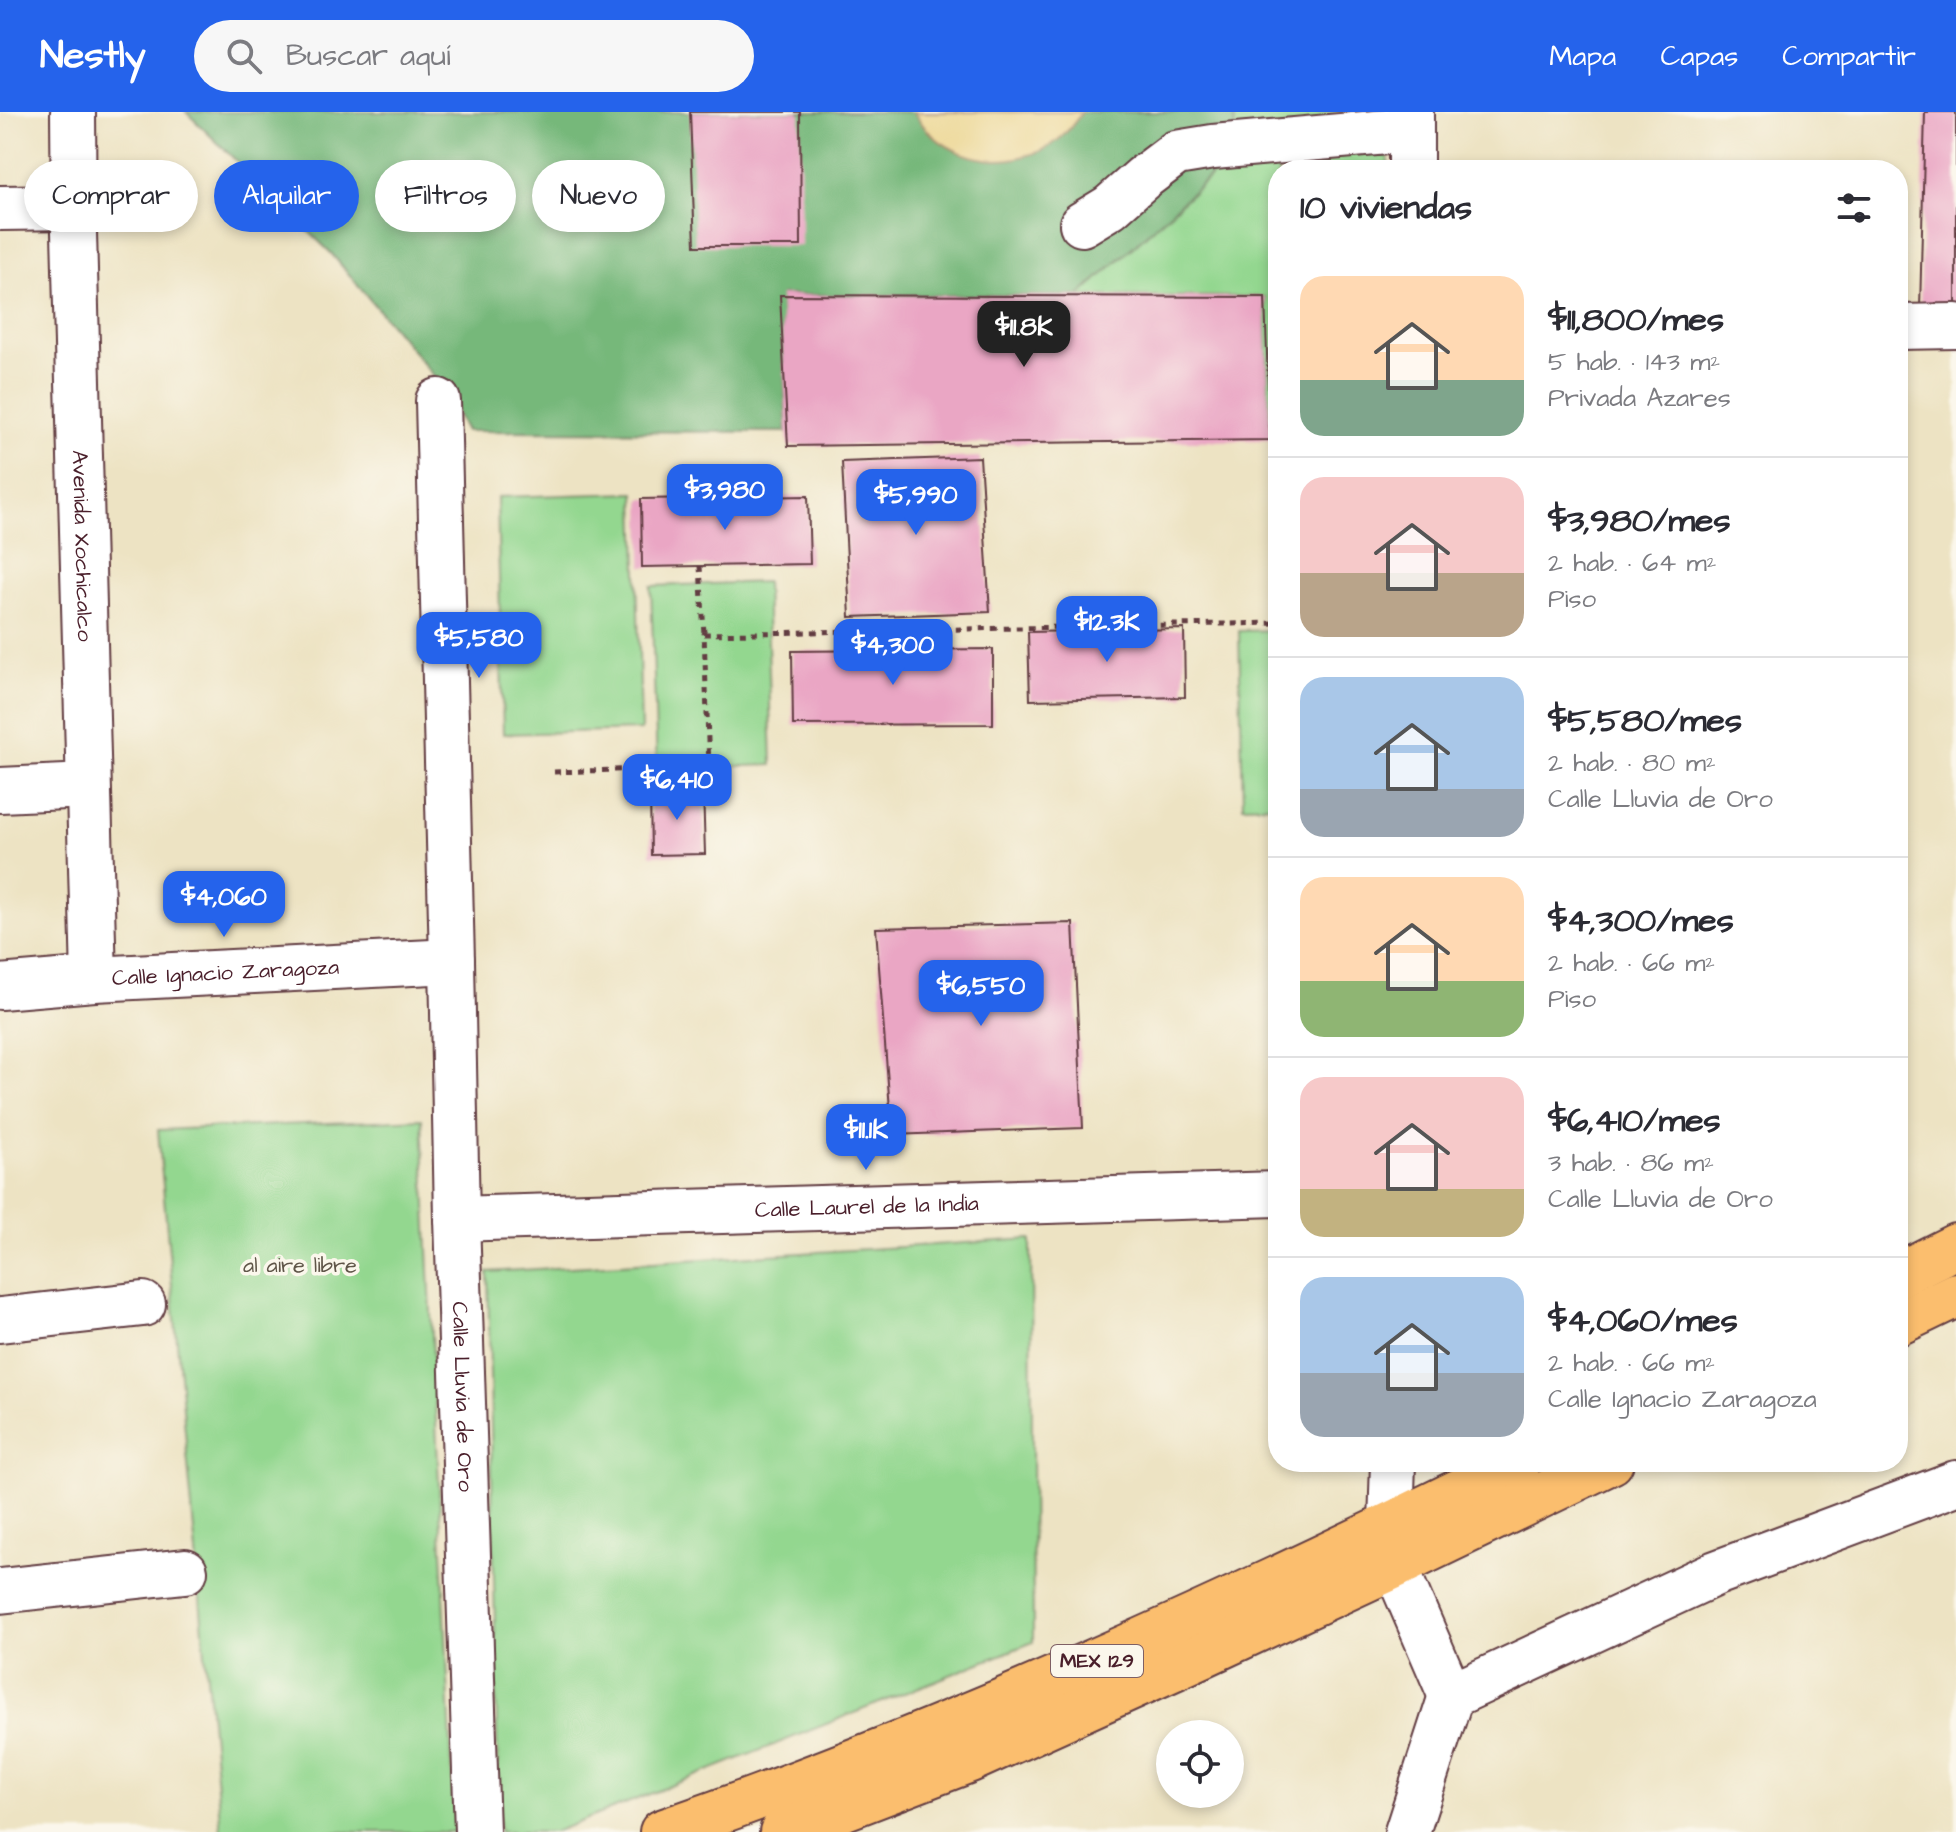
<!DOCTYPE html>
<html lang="es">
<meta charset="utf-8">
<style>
:root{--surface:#fff;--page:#f7f7f7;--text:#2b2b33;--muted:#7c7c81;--line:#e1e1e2;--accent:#2563eb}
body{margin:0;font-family:"Architects Daughter",sans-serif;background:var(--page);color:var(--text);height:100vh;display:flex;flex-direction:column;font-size:30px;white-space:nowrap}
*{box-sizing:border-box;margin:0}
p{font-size:26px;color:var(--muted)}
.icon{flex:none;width:44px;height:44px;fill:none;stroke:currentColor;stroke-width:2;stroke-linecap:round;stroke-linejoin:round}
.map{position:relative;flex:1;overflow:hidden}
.sheet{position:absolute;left:1268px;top:48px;width:640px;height:1312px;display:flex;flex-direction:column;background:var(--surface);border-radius:32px;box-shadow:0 4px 12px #0003}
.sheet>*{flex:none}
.guide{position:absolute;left:24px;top:48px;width:760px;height:72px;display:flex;gap:16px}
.fabs{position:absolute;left:1156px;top:1608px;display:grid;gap:16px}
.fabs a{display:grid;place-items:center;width:88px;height:88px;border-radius:50%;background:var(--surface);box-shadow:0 4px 12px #0003;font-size:40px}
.price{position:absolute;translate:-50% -68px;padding:0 18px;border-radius:16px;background:var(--accent);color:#fff;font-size:26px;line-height:52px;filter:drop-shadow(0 2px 4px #0008)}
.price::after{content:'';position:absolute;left:50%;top:48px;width:24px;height:18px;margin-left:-12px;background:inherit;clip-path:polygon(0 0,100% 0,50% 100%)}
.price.active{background:#222;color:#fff}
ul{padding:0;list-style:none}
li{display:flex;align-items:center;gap:24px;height:200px;padding:0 32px}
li+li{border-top:2px solid var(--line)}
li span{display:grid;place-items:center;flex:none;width:224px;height:160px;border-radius:24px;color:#555}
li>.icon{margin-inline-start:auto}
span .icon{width:96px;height:96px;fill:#fffc;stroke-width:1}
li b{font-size:34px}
h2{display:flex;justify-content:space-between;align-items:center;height:96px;padding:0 32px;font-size:34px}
.chip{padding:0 28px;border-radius:36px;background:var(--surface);box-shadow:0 4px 12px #0003;font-size:28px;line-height:72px}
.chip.active{background:var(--accent);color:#fff}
header{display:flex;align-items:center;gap:48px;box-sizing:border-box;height:112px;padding:0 40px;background:var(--accent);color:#fff}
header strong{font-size:38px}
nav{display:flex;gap:44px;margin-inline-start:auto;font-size:28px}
.search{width:560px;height:72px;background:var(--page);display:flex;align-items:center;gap:20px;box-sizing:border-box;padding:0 28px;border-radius:44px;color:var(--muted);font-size:30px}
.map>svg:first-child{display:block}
</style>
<header>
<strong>Nestly</strong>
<div class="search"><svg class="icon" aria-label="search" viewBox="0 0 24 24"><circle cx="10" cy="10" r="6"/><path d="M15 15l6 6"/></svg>Buscar aquí</div>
<nav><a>Mapa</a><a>Capas</a><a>Compartir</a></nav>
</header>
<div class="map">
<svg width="1956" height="1720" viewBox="0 0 1956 1720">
<rect width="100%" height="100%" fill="#fbf7ec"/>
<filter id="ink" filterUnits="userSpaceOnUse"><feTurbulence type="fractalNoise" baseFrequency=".0125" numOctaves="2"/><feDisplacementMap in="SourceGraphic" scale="16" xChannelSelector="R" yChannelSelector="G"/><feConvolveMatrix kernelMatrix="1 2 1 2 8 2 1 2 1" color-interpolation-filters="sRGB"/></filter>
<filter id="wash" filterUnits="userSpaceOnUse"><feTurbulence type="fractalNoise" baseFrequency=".006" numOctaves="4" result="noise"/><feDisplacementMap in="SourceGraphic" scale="32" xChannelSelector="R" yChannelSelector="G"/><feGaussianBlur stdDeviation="1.8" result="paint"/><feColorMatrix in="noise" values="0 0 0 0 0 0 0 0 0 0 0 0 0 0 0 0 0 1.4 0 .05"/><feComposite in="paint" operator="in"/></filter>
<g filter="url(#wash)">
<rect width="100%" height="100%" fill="#ede3c3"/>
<g fill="#93d78f" stroke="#6e7b5d" stroke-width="2">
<path d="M 1234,0 L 1388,0 L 1388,58 L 1278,58 L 1278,308 L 1269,308 L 1265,185 L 1079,184 L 1235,42 Z"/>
<path d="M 635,381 L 641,618 L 503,622 L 497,385 Z"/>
<path d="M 766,470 L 772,653 L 657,657 L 651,474 Z"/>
<path d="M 1278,518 L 1278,693 L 1243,694 L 1239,519 Z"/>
<path d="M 422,1007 L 455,1720 L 221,1720 L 158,1018 Z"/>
<path d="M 1031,1127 L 1033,1530 L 554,1720 L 499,1720 L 488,1160 Z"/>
</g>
<path fill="#76b87a" stroke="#606c52" stroke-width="2" d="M 186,0 L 1234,0 L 1235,41 L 1079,184 L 781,183 L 787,320 L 466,319 L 444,276 L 331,141 Z"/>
<path fill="#eeda9e" stroke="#9c7c64" stroke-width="2" d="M 914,0 L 1082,0 C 1072,15 1060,30 1043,38 C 1038,41 1031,42 1025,44 C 983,56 936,39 914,0 Z"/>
<g id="blocks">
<g fill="#eaa6c4">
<path d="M 690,0 L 800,0 L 801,134 L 695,134 Z"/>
<path d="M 1925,0 L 1956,0 L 1956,198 L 1920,197 Z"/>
<path d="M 780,183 L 1265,185 L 1270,328 L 788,334 Z"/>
<path d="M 980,345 L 990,500 L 850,505 L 842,350 Z"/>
<path d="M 808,384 L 810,452 L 642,455 L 641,387 Z"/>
<path d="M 1184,517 L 1185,585 L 1030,588 L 1028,520 Z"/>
<path d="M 993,537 L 993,612 L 793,613 L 792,539 Z"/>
<path d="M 703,677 L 705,742 L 651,743 L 650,678 Z"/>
<path d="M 1073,811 L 1083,1016 L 892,1023 L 876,816 Z"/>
</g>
</g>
</g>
<g filter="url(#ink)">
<use href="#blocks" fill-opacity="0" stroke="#623c42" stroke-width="2"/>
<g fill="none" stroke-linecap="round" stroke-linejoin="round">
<defs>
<g id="minor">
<path id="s1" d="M 73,0 L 74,120 L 94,867"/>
<path d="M 1411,58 L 1411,0"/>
<path d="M 0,96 L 74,95"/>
<path d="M 1082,112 L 1110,95 L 1143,66 L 1176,41 L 1213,35 L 1411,18"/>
<path d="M 1898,215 L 1956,214"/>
<path id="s2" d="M 438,289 L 452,849 L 457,1107 L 477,1720"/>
<path d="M 0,678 L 88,674"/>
<path id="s3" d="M 0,875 L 94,867 L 452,849"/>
<path id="s4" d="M 457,1107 L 1278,1082"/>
<path d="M 0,1208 L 143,1192"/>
<path d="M 1393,1350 L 1391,1413 L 1395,1454 L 1451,1584 L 1716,1461 L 1956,1371"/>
<path d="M 0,1479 L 185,1459"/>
<path d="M 1407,1720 L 1451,1584"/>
</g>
<g id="major">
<path d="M 1898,1163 L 1956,1134"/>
<path d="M 1898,1211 L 1956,1183"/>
<path d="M 662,1720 C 956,1618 1240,1488 1519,1350"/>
<path d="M 782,1720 L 970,1648 L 1203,1543 L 1395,1454 L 1611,1350"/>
</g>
</defs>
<use href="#minor" stroke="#623c42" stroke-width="48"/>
<use href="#major" stroke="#623c42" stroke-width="48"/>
<g stroke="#623c42" stroke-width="5" stroke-dasharray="6 6" stroke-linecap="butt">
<path d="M 700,454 L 704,522"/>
<path d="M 554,660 L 709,655 L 704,522 L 1278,511"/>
</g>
<use href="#minor" stroke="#fff" stroke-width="44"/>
<use href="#major" stroke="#fbbe6e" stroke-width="44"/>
</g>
</g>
<g text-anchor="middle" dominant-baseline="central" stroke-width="7" stroke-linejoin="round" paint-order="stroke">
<rect fill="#fbf7ec" stroke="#7f6065" stroke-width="2" x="1051" y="1533" width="92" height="32" rx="6"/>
<g font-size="20" font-weight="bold" fill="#4a1f2b">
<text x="1097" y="1549">MEX 129</text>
</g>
<g font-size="22" fill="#4a1f2b" stroke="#fbf7ec">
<text stroke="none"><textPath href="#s1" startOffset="434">Avenida Xochicalco</textPath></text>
<text stroke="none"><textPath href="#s3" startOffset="226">Calle Ignacio Zaragoza</textPath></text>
<text stroke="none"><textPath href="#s4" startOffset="410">Calle Laurel de la India</textPath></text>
<text stroke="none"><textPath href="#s2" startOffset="996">Calle Lluvia de Oro</textPath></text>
</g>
<g font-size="22" fill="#605649" stroke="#fbf7ec">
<text x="300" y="1153">al aire libre</text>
</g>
</g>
</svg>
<div class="fabs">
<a><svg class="icon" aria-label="locate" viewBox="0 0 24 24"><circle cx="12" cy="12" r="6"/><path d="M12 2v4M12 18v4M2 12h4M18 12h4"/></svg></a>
</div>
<b class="price active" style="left:1024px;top:257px">$11.8K</b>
<b class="price" style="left:725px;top:420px">$3,980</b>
<b class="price" style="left:916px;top:425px">$5,990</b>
<b class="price" style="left:1107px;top:552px">$12.3K</b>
<b class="price" style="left:479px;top:568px">$5,580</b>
<b class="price" style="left:893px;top:575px">$4,300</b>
<b class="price" style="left:677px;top:710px">$6,410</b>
<b class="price" style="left:224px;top:827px">$4,060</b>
<b class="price" style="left:981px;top:916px">$6,550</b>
<b class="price" style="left:866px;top:1060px">$11.1K</b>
<div class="guide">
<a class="chip">Comprar</a>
<a class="chip active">Alquilar</a>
<a class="chip">Filtros</a>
<a class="chip">Nuevo</a>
</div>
<section class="sheet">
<h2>10 viviendas<svg class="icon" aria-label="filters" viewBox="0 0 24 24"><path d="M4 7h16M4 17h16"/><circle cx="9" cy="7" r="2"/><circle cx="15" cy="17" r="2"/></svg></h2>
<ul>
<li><span style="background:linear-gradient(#ffd9b3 65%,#7fa58c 0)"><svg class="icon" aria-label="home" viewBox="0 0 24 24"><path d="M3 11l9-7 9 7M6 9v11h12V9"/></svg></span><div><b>$11,800/mes</b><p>5 hab. · 143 m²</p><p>Privada Azares</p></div></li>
<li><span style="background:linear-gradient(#f6c9c9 60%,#b9a48a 0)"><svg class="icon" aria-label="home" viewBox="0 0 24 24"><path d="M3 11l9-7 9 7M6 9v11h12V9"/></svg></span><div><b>$3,980/mes</b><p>2 hab. · 64 m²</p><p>Piso</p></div></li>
<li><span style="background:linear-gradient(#a9c7e8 70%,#9aa5b1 0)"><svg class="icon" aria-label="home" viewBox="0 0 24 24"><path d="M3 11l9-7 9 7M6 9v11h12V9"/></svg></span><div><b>$5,580/mes</b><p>2 hab. · 80 m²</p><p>Calle Lluvia de Oro</p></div></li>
<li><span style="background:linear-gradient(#ffd9b3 65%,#8fb573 0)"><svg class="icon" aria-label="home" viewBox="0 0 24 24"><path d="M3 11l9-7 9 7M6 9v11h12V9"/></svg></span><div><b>$4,300/mes</b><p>2 hab. · 66 m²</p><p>Piso</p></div></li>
<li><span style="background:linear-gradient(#f6c9c9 70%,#c2b280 0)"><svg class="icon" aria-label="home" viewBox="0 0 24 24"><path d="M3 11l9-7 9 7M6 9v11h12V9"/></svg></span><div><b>$6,410/mes</b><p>3 hab. · 86 m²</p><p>Calle Lluvia de Oro</p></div></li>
<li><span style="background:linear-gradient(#a9c7e8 60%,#9aa5b1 0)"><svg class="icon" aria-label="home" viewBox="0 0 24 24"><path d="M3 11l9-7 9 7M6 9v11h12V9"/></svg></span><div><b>$4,060/mes</b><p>2 hab. · 66 m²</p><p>Calle Ignacio Zaragoza</p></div></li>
</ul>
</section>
</div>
